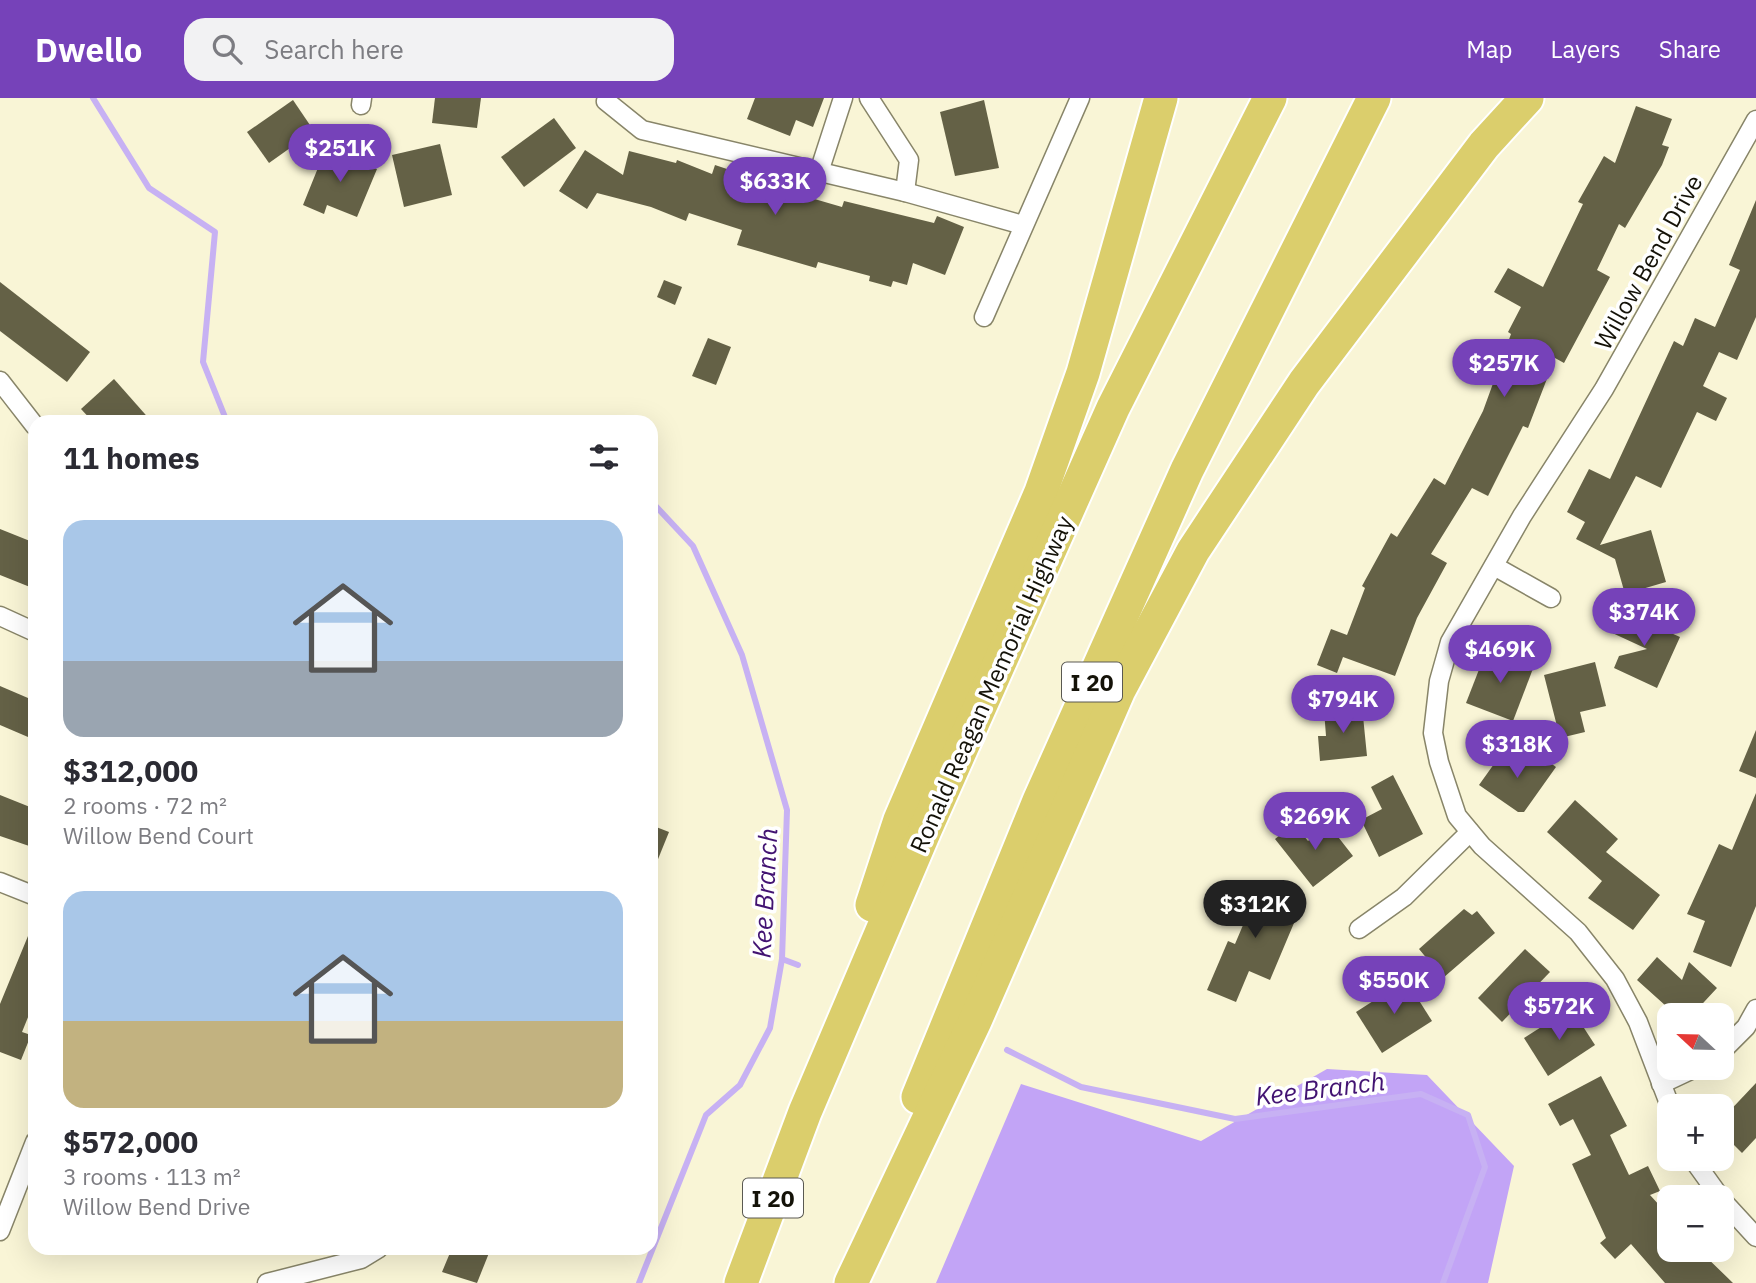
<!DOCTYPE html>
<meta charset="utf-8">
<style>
:root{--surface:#fff;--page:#f2f2f3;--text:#2b2b33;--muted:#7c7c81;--accent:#7642b9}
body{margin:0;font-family:"IBM Plex Sans",sans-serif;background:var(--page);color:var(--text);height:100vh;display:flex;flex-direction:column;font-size:26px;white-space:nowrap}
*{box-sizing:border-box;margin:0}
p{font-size:23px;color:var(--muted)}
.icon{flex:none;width:38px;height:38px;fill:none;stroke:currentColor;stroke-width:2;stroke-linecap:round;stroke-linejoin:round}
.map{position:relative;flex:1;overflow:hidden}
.details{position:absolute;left:28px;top:317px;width:630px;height:840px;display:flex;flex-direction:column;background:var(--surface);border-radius:21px;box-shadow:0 7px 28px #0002}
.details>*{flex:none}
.needle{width:46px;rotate:292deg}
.buttons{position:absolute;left:1657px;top:905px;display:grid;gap:14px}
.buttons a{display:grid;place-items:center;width:77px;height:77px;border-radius:14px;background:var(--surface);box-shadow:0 7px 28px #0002;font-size:35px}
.price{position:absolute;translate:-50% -60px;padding:0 16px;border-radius:24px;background:var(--accent);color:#fff;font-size:23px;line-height:46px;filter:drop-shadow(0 2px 4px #0008)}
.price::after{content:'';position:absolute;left:50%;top:42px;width:21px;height:16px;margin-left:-10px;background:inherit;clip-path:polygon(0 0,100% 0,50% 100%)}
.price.selected{background:#222;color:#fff}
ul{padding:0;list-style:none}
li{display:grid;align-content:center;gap:14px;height:371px;padding:0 35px}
li span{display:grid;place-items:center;height:217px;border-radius:21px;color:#555}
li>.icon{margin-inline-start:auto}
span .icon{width:126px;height:126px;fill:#fffc;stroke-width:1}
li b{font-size:30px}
h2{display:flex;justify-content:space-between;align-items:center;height:84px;padding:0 35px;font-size:30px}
header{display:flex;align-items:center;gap:42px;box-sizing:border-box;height:98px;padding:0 35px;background:var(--accent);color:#fff}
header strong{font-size:33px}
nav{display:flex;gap:38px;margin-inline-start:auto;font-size:24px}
.search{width:490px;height:63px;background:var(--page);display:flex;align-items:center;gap:18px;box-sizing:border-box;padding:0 24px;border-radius:21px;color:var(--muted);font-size:26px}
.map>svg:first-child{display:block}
</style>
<header>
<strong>Dwello</strong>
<div class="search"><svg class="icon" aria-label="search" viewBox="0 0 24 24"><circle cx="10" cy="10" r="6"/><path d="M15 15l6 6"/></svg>Search here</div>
<nav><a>Map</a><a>Layers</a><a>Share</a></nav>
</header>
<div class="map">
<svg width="1756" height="1185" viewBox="0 0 1756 1185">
<rect width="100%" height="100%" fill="#f9f5d6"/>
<path fill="#c2a4f6" d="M 1327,971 L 1427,977 L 1514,1068 L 1488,1185 L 936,1185 L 1021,986 L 1201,1043 Z"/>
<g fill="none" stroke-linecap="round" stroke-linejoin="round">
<g stroke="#c7b1f3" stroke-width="6">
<path d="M 93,0 L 149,90 L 215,134 L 203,264 L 227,324"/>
<path d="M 782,861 L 798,867"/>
<path d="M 1007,952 L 1081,989 L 1235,1021 L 1421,996 L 1468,1017 L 1485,1069 L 1443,1185"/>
<path d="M 639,1185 L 706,1017 L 740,987 L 770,930 L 782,861 L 787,712 L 742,557 L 693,448 L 651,403"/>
</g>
</g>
<g fill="#646146">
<path d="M 435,0 L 481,0 L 477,30 L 432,25 Z"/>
<path d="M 755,0 L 824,0 L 813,29 L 796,22 L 790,38 L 747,21 Z"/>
<path d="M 293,2 L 314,33 L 269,65 L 247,34 Z"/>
<path d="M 984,2 L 999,70 L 955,78 L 940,14 Z"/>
<path d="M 1636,8 L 1672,21 L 1662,47 L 1669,49 L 1662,67 L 1625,130 L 1619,126 L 1597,172 L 1610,179 L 1564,265 L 1555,260 L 1528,330 L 1523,328 L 1488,398 L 1472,390 L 1431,456 L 1447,465 L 1417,520 L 1395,578 L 1343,559 L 1337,575 L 1317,567 L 1331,531 L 1347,537 L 1365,490 L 1362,488 L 1391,435 L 1397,439 L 1434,380 L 1445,387 L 1483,313 L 1511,236 L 1508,234 L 1521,209 L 1494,194 L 1508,170 L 1543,189 L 1583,106 L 1578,104 L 1604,58 L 1615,65 Z"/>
<path d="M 554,20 L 576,50 L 524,89 L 501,59 Z"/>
<path d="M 440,46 L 452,97 L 404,109 L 392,57 Z"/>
<path d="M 326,50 L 377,71 L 357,119 L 327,107 L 324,116 L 303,107 Z"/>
<path d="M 585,52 L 623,77 L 629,53 L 676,65 L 677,62 L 712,76 L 715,67 L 733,73 L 732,77 L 842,109 L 844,103 L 934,125 L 937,118 L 964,129 L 945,177 L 913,165 L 907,187 L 893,183 L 891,189 L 869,183 L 870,178 L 818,164 L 816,170 L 737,147 L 742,132 L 689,115 L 686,123 L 651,109 L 597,95 L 587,111 L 559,93 Z"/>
<path d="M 1756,102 L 1756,219 L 1737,262 L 1719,254 L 1703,288 L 1727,300 L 1716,323 L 1697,314 L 1661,390 L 1636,378 L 1600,447 L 1651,432 L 1666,484 L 1625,496 L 1615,461 L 1576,441 L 1585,424 L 1567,414 L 1589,371 L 1610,381 L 1674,243 L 1683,248 L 1695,220 L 1715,229 L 1740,172 L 1729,167 Z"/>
<path d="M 664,182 L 682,189 L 675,207 L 657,199 Z"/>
<path d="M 0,184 L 90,254 L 67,284 L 0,233 Z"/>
<path d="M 708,240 L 731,249 L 716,287 L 692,278 Z"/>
<path d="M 114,281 L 152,324 L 93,324 L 81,311 Z"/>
<path d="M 0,431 L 35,445 L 35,491 L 0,477 Z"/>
<path d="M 1617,511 L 1680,539 L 1657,590 L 1614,570 L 1619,558 L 1647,551 L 1608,533 Z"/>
<path d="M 1487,551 L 1534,568 L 1513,623 L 1466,605 Z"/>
<path d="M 1595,564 L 1606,608 L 1580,614 L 1585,634 L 1560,640 L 1544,577 Z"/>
<path d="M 0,588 L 35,603 L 35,642 L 0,627 Z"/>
<path d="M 1362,608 L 1367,658 L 1320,663 L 1318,638 L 1326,638 L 1324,612 Z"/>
<path d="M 1756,632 L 1756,680 L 1739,673 Z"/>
<path d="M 1504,652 L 1527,668 L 1537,655 L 1556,669 L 1524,714 L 1518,714 L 1479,687 Z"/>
<path d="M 1393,677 L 1423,736 L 1379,759 L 1361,722 L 1382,711 L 1371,689 Z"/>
<path d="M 1756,695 L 1756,808 L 1731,869 L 1693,854 L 1705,823 L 1687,816 L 1719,746 L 1732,752 Z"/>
<path d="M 0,697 L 35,711 L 35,750 L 0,738 Z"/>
<path d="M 1575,702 L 1618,741 L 1606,754 L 1660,797 L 1633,832 L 1588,800 L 1602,783 L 1547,734 Z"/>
<path d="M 1294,726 L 1308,743 L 1328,726 L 1353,758 L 1313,789 L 1275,741 Z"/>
<path d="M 651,727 L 669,734 L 652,776 L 651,776 Z"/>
<path d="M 1248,783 L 1302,806 L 1270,882 L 1249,873 L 1236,904 L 1207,892 L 1228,843 L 1235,846 L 1249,813 L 1237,808 Z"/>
<path d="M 1464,811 L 1472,817 L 1477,813 L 1495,835 L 1443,880 L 1419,851 Z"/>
<path d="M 35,821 L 35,902 L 22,934 L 31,937 L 21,962 L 0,954 L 0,906 Z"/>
<path d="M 1525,851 L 1550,874 L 1502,924 L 1478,900 Z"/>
<path d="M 1657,859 L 1682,882 L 1689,864 L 1717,890 L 1692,917 L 1676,917 L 1637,882 Z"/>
<path d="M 1406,882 L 1432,923 L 1382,955 L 1356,914 Z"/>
<path d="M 1571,910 L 1595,947 L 1548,978 L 1524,940 Z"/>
<path d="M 1601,978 L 1627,1028 L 1610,1037 L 1629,1077 L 1648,1068 L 1660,1093 L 1650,1097 L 1670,1119 L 1670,1152 L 1699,1152 L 1733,1185 L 1665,1185 L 1631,1146 L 1615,1161 L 1600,1145 L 1606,1140 L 1572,1066 L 1591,1057 L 1573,1021 L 1560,1028 L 1548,1006 Z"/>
<path d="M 1756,985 L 1756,1040 L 1742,1055 L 1722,1035 L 1722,1021 Z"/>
<path d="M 452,1150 L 491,1150 L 477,1185 L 442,1174 Z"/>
</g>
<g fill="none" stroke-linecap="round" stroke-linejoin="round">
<defs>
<g id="street">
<path d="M 607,0 L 606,3 L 642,32 L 905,94 L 1023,127"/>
<path d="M 869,0 L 909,62 L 905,94"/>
<path d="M 361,7 L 362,0"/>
<path d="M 819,74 L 843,0"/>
<path d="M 984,219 L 1080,0"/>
<path d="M 0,283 L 35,328"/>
<path d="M 1494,468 L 1551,500"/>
<path d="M 0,518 L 35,534"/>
<path d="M 0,784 L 35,798"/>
<path d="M 1359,831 L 1404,799 L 1470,734"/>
<path d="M 1722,953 L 1746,929 L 1756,911"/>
<path d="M 1661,986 L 1695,970"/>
<path d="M 1670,1008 L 1638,924 L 1615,881 L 1578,834 L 1482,748 L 1457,718 L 1439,664 L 1433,635 L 1439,583 L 1450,544 L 1522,418 L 1604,291 L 1756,22"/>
<path d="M 1692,1060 L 1720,1099"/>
<path d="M 1722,1102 L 1756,1139"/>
<path d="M 0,1133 L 35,1044"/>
<path d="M 267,1185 L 361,1161 L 379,1150"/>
</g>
<g id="highway">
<path d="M 872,807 L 900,722 L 1041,394 L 1083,275 L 1161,0"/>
<path d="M 918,999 L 1039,703 L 1187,372 L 1374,0"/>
<path d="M 741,1185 L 805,1014 L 925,732 L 1113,310 L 1270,0"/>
<path d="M 851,1185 L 975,923 L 1119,592 L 1193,453 L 1304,285 L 1484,47 L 1527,0"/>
</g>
</defs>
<use href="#street" stroke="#888569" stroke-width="21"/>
<use href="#highway" stroke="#fff" stroke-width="37"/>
<use href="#street" stroke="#fff" stroke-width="18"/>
<use href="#highway" stroke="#dbce6c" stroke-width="33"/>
</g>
<g text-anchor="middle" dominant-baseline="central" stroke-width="7" stroke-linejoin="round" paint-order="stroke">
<g fill="#fff" stroke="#5a5952" stroke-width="2">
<rect x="1062" y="564.5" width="60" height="39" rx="5"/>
<rect x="743" y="1080.5" width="60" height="39" rx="5"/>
</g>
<g font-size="23" font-weight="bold" fill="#141208">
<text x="1092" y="584">I 20</text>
<text x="773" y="1100">I 20</text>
</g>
<g font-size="24" fill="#141208" stroke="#fff">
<text transform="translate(1648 164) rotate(-61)">Willow Bend Drive</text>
<text transform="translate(991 586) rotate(-66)">Ronald Reagan Memorial Highway</text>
</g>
<g font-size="26" font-style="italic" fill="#421372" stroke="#fff">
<text transform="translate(764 795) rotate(-87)">Kee Branch</text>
<text transform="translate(1320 990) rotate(-7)">Kee Branch</text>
</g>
</g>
</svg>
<div class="buttons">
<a><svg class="needle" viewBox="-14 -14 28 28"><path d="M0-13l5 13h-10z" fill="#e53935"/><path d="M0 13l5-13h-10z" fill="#7c7c81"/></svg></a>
<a>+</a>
<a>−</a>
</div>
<b class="price" style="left:340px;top:86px">$251K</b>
<b class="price" style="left:775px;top:119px">$633K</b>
<b class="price" style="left:1504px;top:301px">$257K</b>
<b class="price" style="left:1644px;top:550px">$374K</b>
<b class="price" style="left:1500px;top:587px">$469K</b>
<b class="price" style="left:1343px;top:637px">$794K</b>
<b class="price" style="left:1517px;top:682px">$318K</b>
<b class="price" style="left:1315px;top:754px">$269K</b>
<b class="price selected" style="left:1255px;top:842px">$312K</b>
<b class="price" style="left:1394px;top:918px">$550K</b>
<b class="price" style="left:1559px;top:944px">$572K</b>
<section class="details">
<h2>11 homes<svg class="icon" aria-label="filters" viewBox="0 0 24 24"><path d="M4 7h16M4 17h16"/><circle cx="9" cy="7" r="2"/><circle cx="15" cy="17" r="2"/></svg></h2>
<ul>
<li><span style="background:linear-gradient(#a9c7e8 65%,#9aa5b1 0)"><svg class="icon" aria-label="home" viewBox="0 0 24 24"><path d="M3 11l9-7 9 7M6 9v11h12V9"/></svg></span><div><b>$312,000</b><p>2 rooms · 72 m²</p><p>Willow Bend Court</p></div></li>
<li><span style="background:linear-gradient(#a9c7e8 60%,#c2b280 0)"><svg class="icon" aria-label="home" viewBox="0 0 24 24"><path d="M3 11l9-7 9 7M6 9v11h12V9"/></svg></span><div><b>$572,000</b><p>3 rooms · 113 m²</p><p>Willow Bend Drive</p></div></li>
</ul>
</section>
</div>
